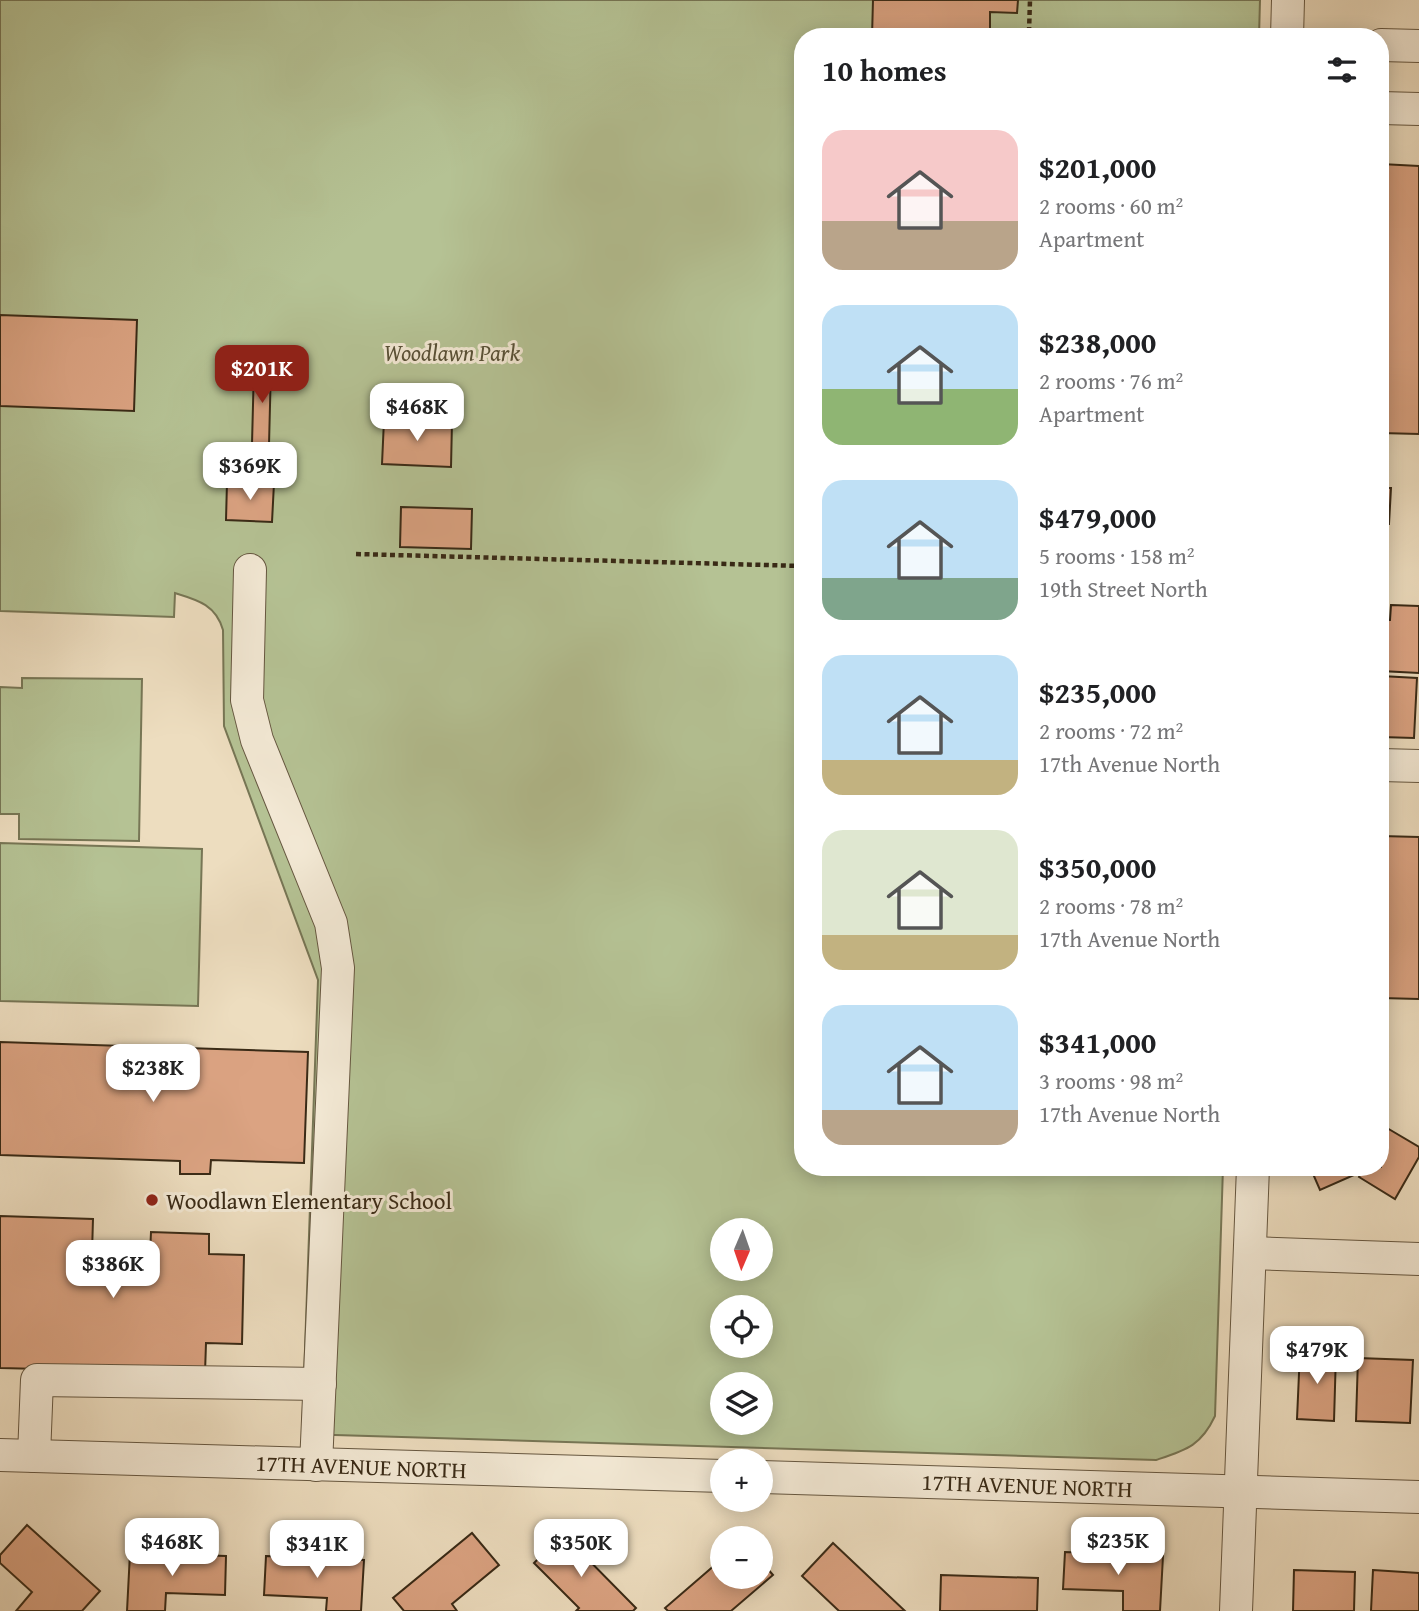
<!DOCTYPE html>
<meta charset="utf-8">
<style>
:root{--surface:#fff;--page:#f6f6f6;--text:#202124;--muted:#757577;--accent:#8f2418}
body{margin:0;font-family:"Gentium Book Plus",serif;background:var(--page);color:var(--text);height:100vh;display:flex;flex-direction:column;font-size:26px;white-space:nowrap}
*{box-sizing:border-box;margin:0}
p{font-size:23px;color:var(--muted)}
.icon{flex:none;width:38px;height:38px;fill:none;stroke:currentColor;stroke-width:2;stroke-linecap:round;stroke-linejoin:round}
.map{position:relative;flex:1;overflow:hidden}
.panel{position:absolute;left:794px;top:28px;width:595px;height:1148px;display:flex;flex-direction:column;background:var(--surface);border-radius:28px;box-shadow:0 4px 18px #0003}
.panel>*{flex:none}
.needle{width:46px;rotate:182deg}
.controls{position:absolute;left:710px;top:1218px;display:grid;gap:14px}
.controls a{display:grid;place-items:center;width:63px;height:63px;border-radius:50%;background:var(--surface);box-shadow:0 4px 18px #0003;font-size:35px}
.price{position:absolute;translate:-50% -60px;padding:0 16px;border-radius:14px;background:#fff;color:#222;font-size:23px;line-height:46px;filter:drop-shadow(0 2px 4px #0008)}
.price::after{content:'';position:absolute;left:50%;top:42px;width:21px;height:16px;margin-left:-10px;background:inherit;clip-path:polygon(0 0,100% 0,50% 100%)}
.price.active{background:var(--accent);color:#fff}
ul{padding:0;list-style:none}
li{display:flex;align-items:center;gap:21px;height:175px;padding:0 28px}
li span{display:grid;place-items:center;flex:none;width:196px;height:140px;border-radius:21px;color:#555}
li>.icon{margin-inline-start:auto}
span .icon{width:84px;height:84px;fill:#fffc;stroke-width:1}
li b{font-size:30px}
h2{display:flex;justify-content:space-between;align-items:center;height:84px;padding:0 28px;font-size:30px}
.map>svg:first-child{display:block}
</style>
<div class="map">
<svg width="1419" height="1611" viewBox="0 0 1419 1611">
<rect width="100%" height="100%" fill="#edddbf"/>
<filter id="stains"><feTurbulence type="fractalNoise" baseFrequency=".00286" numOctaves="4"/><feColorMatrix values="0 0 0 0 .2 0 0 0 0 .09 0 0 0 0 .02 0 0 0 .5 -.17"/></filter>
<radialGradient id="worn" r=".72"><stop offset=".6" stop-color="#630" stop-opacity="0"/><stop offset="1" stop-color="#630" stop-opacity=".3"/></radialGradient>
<g fill="#b5c294" stroke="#777655" stroke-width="2" fill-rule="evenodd">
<path d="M 0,0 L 1260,0 L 1259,37 L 803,37 L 803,1167 L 1223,1167 L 1215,1416 C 1201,1446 1186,1450 1156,1460 L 302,1434 L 318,980 L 224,726 L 223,630 C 216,605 198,600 175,593 L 174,617 L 0,611 ZM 723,1230 L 761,1230 L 761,1269 L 723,1269 ZM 723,1307 L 761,1307 L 761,1346 L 723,1346 ZM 723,1384 L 761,1384 L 761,1423 L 723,1423 Z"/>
<path d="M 22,678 L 142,679 L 139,841 L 19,839 L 19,814 L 0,814 L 0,687 L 22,688 Z"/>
<path d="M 0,843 L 202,849 L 198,1006 L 0,1001 Z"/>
</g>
<g fill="#dba382" stroke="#392a16" stroke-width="2">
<path d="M 873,0 L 1018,0 L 1017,13 L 990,12 L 990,37 L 872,37 Z"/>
<path d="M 1381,164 L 1419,166 L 1419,434 L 1381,433 Z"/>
<path d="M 0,315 L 137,320 L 134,411 L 0,406 Z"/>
<path d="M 254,366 L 271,366 L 269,445 L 252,444 Z"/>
<path d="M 384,420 L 452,422 L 451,467 L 382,464 Z"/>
<path d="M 227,482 L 274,483 L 272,522 L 226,520 Z"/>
<path d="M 1381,488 L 1391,488 L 1389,524 L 1381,524 Z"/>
<path d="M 401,507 L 472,509 L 471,549 L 400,547 Z"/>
<path d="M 1391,605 L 1419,606 L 1419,673 L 1381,671 L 1381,620 L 1390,620 Z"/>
<path d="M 1381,676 L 1417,678 L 1414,738 L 1381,737 Z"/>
<path d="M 1381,836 L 1419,837 L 1419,999 L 1381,998 Z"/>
<path d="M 0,1042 L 308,1052 L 304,1163 L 211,1160 L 210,1174 L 180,1174 L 180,1161 L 0,1155 Z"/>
<path d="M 1387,1128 L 1419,1147 L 1419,1157 L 1395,1199 L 1359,1177 L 1364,1167 L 1381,1167 L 1381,1138 Z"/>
<path d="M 1310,1167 L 1350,1167 L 1354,1175 L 1320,1190 Z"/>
<path d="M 0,1216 L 93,1219 L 92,1253 L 150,1254 L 151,1232 L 209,1234 L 209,1254 L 244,1255 L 242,1344 L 206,1343 L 205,1373 L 0,1368 Z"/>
<path d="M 1300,1351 L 1336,1353 L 1334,1421 L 1297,1419 Z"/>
<path d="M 1358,1358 L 1413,1360 L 1410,1423 L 1356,1421 Z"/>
<path d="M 27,1525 L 100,1591 L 82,1611 L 16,1611 L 32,1592 L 0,1563 L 0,1555 Z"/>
<path d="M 472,1533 L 499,1565 L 452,1604 L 457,1611 L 404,1611 L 393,1598 Z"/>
<path d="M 563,1534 L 636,1608 L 633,1611 L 576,1611 L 579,1608 L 534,1563 Z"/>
<path d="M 833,1543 L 905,1611 L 839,1611 L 802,1576 Z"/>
<path d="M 1065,1552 L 1163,1556 L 1160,1611 L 1123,1611 L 1123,1591 L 1063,1589 Z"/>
<path d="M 130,1553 L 226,1556 L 225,1595 L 166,1593 L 165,1611 L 127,1611 Z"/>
<path d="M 266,1556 L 364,1560 L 361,1611 L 326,1611 L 327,1598 L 264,1595 Z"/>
<path d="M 723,1558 L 723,1577 L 761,1577 L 761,1561 L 773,1575 L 731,1611 L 668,1611 L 665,1608 Z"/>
<path d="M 1294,1570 L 1355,1572 L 1354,1611 L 1293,1611 Z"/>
<path d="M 1373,1570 L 1419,1573 L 1419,1611 L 1371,1611 Z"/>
<path d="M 941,1575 L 1038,1578 L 1037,1611 L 940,1611 Z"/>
</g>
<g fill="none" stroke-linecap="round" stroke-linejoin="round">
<defs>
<g id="minor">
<path d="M 1287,37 L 1288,0"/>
<path d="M 1381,45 L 1419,46"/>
<path d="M 1381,108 L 1419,109"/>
<path d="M 250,570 L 247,700 L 257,740 L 331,923 L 338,968 L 316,1465"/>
<path d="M 1381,765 L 1419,766"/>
<path d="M 1250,1253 L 1419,1259"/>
<path d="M 0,1455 L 723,1476"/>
<path d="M 34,1456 L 37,1380 L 320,1384"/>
<path d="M 761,1477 L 1419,1497"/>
<path d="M 1236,1611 L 1253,1167"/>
</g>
</defs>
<use href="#minor" stroke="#665740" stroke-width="34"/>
<g stroke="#392a16" stroke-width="4.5" stroke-dasharray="5 3.5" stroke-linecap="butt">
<path d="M 1029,32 L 1030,0"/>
<path d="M 356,554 L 803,566"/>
</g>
<use href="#minor" stroke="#f3e9d5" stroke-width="32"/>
</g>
<circle fill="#8f2418" stroke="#f3e9d5" stroke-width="2.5" cx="152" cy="1200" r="7"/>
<g text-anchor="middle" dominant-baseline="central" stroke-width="6" stroke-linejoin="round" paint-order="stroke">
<g font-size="23" font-style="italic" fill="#585036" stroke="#f3e9d5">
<text x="452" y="352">Woodlawn Park</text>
</g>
<g font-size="23" fill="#392a16" stroke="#f3e9d5" text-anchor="start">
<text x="166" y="1200">Woodlawn Elementary School</text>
</g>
<g font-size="23" fill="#392a16" stroke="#f3e9d5">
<text transform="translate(361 1466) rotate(2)">17TH AVENUE NORTH</text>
<text transform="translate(1027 1485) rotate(2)">17TH AVENUE NORTH</text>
</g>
</g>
<rect width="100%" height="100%" filter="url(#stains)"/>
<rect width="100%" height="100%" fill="url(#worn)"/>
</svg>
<div class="controls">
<a><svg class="needle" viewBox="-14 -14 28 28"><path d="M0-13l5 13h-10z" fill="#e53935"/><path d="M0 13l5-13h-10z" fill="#757577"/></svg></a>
<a><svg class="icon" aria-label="locate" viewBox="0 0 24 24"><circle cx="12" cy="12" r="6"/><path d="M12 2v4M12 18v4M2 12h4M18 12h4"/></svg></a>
<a><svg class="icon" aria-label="layers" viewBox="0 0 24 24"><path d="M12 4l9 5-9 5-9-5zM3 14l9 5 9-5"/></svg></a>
<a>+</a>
<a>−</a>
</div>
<b class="price active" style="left:262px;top:405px">$201K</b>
<b class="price" style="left:417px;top:443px">$468K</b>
<b class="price" style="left:250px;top:502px">$369K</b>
<b class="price" style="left:153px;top:1104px">$238K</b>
<b class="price" style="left:113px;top:1300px">$386K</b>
<b class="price" style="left:1317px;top:1386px">$479K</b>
<b class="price" style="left:1118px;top:1577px">$235K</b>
<b class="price" style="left:172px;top:1578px">$468K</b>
<b class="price" style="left:581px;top:1579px">$350K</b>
<b class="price" style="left:317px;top:1580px">$341K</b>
<section class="panel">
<h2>10 homes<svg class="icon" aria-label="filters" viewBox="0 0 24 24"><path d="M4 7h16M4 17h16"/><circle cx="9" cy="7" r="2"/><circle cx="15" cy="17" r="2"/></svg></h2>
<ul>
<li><span style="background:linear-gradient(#f6c9c9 65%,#b9a48a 0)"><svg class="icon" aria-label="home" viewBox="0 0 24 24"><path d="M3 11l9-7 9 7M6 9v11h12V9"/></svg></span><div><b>$201,000</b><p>2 rooms · 60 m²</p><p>Apartment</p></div></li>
<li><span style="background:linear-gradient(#bfe0f5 60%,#8fb573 0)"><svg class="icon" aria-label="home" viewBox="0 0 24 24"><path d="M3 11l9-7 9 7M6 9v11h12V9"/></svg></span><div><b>$238,000</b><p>2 rooms · 76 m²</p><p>Apartment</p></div></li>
<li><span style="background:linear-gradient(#bfe0f5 70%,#7fa58c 0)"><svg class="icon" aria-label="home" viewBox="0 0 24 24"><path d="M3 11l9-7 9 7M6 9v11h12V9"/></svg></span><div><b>$479,000</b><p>5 rooms · 158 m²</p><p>19th Street North</p></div></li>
<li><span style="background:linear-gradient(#bfe0f5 75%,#c2b280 0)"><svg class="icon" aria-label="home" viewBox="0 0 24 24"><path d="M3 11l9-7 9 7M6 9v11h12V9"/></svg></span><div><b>$235,000</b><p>2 rooms · 72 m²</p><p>17th Avenue North</p></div></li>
<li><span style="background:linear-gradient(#dfe7d0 75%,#c2b280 0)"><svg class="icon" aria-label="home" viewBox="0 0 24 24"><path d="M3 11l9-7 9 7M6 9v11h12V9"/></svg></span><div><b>$350,000</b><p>2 rooms · 78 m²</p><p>17th Avenue North</p></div></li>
<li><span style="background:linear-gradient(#bfe0f5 75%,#b9a48a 0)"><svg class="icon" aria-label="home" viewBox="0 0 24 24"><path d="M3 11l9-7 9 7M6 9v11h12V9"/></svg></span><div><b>$341,000</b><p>3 rooms · 98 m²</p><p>17th Avenue North</p></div></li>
</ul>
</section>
</div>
